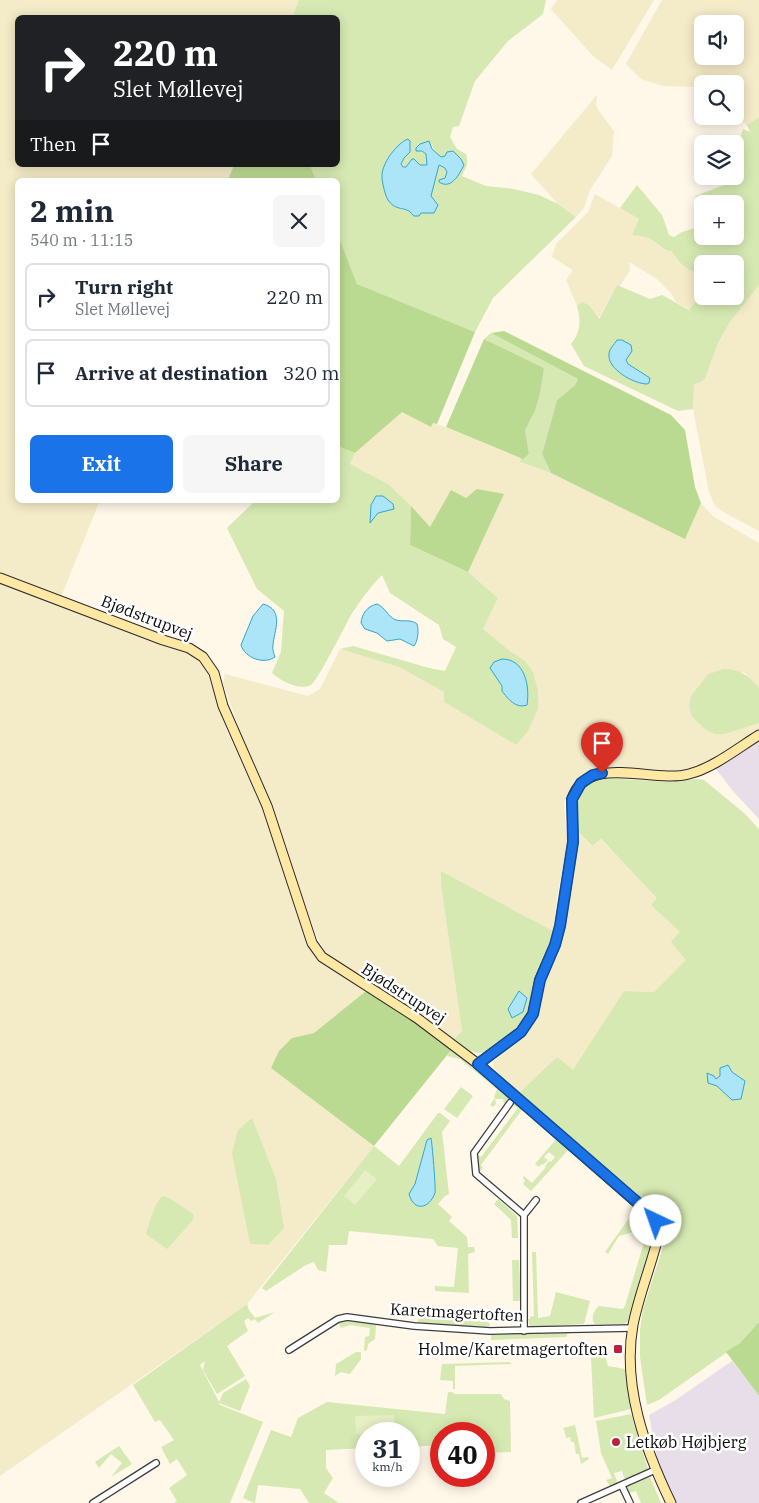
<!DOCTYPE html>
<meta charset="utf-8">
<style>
body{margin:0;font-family:"IBM Plex Serif",serif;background:#f6f6f7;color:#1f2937;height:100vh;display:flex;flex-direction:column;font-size:19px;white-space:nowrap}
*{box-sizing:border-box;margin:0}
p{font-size:16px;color:#747a83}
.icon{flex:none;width:28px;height:28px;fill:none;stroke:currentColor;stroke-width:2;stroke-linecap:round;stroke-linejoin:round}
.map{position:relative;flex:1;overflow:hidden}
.panel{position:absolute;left:15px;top:178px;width:325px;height:325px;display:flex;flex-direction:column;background:#fff;border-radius:8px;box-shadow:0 2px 12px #0003}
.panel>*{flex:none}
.hud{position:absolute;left:15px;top:15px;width:325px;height:152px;border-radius:8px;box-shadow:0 2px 12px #0003;background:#202124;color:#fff;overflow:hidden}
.controls{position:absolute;left:694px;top:15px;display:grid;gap:10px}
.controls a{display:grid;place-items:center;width:50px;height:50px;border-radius:8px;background:#fff;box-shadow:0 2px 12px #0003;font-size:25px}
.speed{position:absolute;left:355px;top:1422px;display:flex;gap:10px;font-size:25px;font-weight:700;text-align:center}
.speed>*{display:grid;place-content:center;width:65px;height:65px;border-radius:50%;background:#fff;box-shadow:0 2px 12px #0003;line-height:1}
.speed small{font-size:12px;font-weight:400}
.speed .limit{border:8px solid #d22;background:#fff;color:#111}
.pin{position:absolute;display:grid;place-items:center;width:42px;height:42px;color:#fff;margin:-51px -21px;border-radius:50% 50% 50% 0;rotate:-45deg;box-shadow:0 0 5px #0007}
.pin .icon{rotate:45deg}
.me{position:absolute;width:55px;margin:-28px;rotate:318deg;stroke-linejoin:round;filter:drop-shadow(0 0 4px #0008)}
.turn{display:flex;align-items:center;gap:18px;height:105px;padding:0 15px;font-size:22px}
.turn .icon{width:65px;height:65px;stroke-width:2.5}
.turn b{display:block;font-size:35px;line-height:42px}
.then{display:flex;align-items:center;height:48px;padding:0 15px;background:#0003;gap:10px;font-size:19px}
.round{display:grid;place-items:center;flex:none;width:52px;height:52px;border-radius:8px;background:#f6f6f7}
.overview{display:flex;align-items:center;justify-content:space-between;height:85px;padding:0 15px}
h1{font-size:30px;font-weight:800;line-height:38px}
.button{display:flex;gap:10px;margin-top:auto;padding:10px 15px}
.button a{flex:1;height:58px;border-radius:8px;background:#1a73e8;color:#fff;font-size:20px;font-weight:800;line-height:58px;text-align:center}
.button a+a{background:#f6f6f7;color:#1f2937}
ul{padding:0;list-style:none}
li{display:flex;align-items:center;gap:15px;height:68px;margin:0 10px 8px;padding:0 5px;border:2px solid #e0e1e3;border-radius:8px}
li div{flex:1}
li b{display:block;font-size:19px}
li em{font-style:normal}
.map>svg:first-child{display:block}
.industrial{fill:#e7deea}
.farmland{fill:#f4ebc8;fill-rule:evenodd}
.green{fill:#d6e9b2;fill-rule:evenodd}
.forest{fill:#bbda91}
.pitch{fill:#e6f0c4}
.water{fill:#ace5f7;stroke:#32a5cf}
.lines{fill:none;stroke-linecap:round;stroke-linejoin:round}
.street-casing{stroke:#3d3d3d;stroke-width:8}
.secondary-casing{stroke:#2c2c2c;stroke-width:11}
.street{stroke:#fff;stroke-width:5.5}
.secondary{stroke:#ffe8a3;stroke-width:9}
.route-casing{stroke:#114b97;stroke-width:12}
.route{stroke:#1a73e8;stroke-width:9}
.poi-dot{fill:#bb213d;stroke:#fff;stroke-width:2}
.labels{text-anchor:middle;stroke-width:5;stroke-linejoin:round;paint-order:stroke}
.street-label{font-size:16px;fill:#0a0a0a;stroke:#fff}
.poi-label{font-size:16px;fill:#0a0a0a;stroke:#fff;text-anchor:end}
</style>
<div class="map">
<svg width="759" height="1503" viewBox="0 0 759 1503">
<rect width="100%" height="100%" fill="#fff7e8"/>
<g class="industrial">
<path d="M759 731V819L732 790 710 761Z"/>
<path d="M732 1361 759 1396V1503H671L659 1468 649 1415 674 1401Z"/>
</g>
<g class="farmland">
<path d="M0 0H299L292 17 18 18V165H234L228 180H18V500H100L61 597 0 574Z"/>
<path d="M557 0H654L612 70 593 56 551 9Z"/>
<path d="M662 0H759V117L747 125 735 114V84H702V91L694 87 663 86 641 79 626 64ZM702 24H735V56H702Z"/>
<path d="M597 95 596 104 598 110 614 131 612 156 590 190 584 208 576 217 558 204 531 174Z"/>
<path d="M595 194 639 219 632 235 644 236 655 242 664 250H672L677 259 694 272 702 274 701 296 690 310 676 302 671 293 657 279 629 262 630 270 620 286 617 285 598 319 582 303 577 306 566 280 573 270 552 257 556 244 588 212Z"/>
<path d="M759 285V531L725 513 715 506 709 492 693 409 694 384 699 383 705 379 718 343 730 322Z"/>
<path d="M402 412 431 427 433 423 446 427 521 458 520 462 551 473 685 538 701 503 714 517 759 543V688L745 673 723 669 708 674 699 685 692 717 706 730 725 734 759 723V731L710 761 689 770 676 771 602 767 587 772 574 781 564 803 567 845 557 897 553 931 441 871V885L462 1031 454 1039 420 1013 349 970 326 953 317 937 284 848 271 800 242 737 223 683 225 674 308 696 320 689 340 649 399 667 444 692V702L516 745 524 660 511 652 483 629 498 598 468 572 504 494 430 527 388 484 349 464 355 453Z"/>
<path d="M0 583 183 651 196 658 207 672 227 731 264 812 302 929 311 950 316 959 366 991 314 1033 292 1038 271 1068 374 1146 247 1304 0 1476Z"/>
<path d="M577 830 591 846 600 839 658 898 651 905 681 933 687 960 654 992 624 991 573 1071 557 1057 519 1093 503 1080 493 1066 494 1061 526 1035 539 1012 549 969 558 956 564 933 576 850Z"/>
</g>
<g class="green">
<path d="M299 0H546L543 14 508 41 475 81 459 126 453 127 450 137 457 149 466 154C469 164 466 167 462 176L486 186 514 189 539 195 558 204 576 217 493 298 475 332 357 284 338 235V180H316L310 165H338V18H292ZM403 141 404 158 401 164 403 166 406 167 412 159 417 161 419 165H427L426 154 420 151V144H432C433 150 436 153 441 157L445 156 462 169 458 175 439 183 445 179 447 172 445 168 439 164 431 196 434 213H421L419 216H415L408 211 400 209 394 206 388 199 382 177 384 166Z"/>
<path d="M759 117V285L730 322 718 343 705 379 699 383 694 384 693 409 678 411 584 366 571 344C581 332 581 320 577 306L582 302 589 305 599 319 617 285 650 299 662 295 689 310 701 296 702 289V296H735V264H702V274C689 272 678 263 672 251 661 250 663 247 655 242 648 237 641 236 632 235L639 219 620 208 637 185 662 215 669 235 674 237 682 232 702 226V236H735V204H702V206L695 196 727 184 732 176H735V155L743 129 750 132 747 125Z"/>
<path d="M491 333 578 379 575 385 557 400 542 454 551 473 520 462 521 458H524L529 454 525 430 532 418 544 368 484 339Z"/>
<path d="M338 446 355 453 350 464 388 484 411 506 410 545 468 572 498 598 483 629 511 652 524 660 533 672 538 691V709L528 731 516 745 444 702V692L399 667 340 649 353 646 429 668 445 671 456 647 443 639 439 625 390 593 382 575C370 587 360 601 351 615 345 626 317 682 311 685 299 691 281 681 272 673L281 652 284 611 257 589 227 528 256 500H338Z"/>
<path d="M723 669C740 669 748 675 759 688V723L725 734H715L706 730 692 717 689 706 691 696 708 674Z"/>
<path d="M602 778 676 782C686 781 695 777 704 780L744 813 759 829V1322L740 1343 659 1400 647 1405 640 1357V1330L643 1309 666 1238 663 1216 519 1093 557 1057 573 1070 624 991 654 992 686 960 671 942 680 932 651 905 657 898 601 839 592 846 577 830C578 807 573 784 602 778ZM732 1072 745 1082 732 1100 717 1086 708 1083 714 1076 716 1080 720 1076Z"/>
<path d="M441 871 553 931C550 946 542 959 537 974 533 985 534 997 530 1008 524 1023 491 1060 473 1052 466 1049 460 1043 454 1039L462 1031 441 885Z"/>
<path d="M452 1049 467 1058 512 1098 509 1102 507 1100 504 1104 503 1099H495L496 1104 493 1107 490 1105 495 1098 494 1097 497 1089 460 1059 447 1056Z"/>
<path d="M461 1087 473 1096 457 1118 444 1109Z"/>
<path d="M514 1098 524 1107 481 1165 483 1168 479 1172 477 1154 481 1157 518 1108 511 1103Z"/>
<path d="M438 1113H440L450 1121 442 1132 449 1194 445 1196 438 1204 452 1217 449 1221 467 1237 468 1247H474L475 1252 468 1254 469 1293 435 1291V1286L454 1287 458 1248 438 1246 433 1239 349 1231 347 1245H329L326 1272 318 1270 314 1262 306 1265 266 1291 262 1288 374 1146 399 1166Z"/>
<path d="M252 1118 276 1179 284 1228 268 1245 250 1244 232 1153 238 1130Z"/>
<path d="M557 1138 569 1149 531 1191 523 1184 525 1181 523 1178 524 1176 532 1183 546 1167 545 1166 549 1161 551 1162 555 1157 549 1152 544 1157 548 1160 543 1165 542 1164 539 1167 535 1164Z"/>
<path d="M162 1196 169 1198 192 1213 194 1216 192 1221 167 1249 146 1234C150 1221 153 1207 162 1196Z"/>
<path d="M498 1199 517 1216 518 1238H512L511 1220 494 1204Z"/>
<path d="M637 1207C647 1217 653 1226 652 1240L630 1320 624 1324H595C590 1319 594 1310 599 1306L623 1309 625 1306 645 1239 644 1229 619 1236 608 1254 605 1252Z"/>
<path d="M532 1252H536L538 1318 550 1316 556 1292 590 1301 584 1324 530 1327 528 1319H530V1317L534 1316Z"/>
<path d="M512 1260H519L521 1301H513Z"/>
<path d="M247 1304 249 1310 255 1318 275 1312 258 1323 255 1319 251 1321 248 1318 244 1321 248 1331 227 1346 245 1376 217 1394 203 1370 205 1361 200 1365 219 1402 223 1393 246 1379 250 1386 240 1411 219 1403 220 1405 263 1422 230 1503H174L177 1501 169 1488 187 1475 177 1459 170 1464 161 1447 174 1440 160 1420 155 1422 133 1385Z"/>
<path d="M419 1316 469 1321 488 1320 490 1326 484 1328 439 1325 437 1326 418 1322Z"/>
<path d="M344 1320 376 1325 375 1339 368 1344 367 1350 364 1351 365 1337 369 1336 370 1328 350 1325 341 1328 338 1323Z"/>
<path d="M567 1332V1337L491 1340V1335Z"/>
<path d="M356 1352H361V1359L350 1374 341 1372 335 1376 336 1364Z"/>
<path d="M605 1356 608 1366 625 1369 631 1409 594 1418 591 1358Z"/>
<path d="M509 1362 512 1364 455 1366V1389H453V1381L440 1380 442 1364Z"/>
<path d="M448 1392H452L455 1394H501L504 1399 510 1401 511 1452 484 1453V1434H441V1445L409 1447V1434H366V1448L326 1450V1468L333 1478 324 1493 339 1503H309L300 1489 258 1485 255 1503 243 1498 271 1430 291 1437 298 1418 327 1402 445 1414Z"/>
<path d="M631 1414 648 1469 625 1480 622 1471 614 1473 618 1484 610 1486 606 1480 612 1478 601 1453 596 1421Z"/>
<path d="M575 1425 582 1458 588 1457 589 1459 581 1464 579 1454H576L574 1442H571L570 1437 566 1438 564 1429H563V1428Z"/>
<path d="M119 1446 132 1464 111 1477 122 1463 111 1454 99 1468 95 1462Z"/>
<path d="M650 1477 661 1503H641L636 1491 629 1493 627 1487Z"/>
</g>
<g class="forest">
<path d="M234 165H310L316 180H228Z"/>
<path d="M338 235 357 284 475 332 437 424 433 423 431 427 402 412 355 453 338 446Z"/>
<path d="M504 331 671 415 685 430 695 487 701 503 685 539 551 473 542 454 557 400 575 385 578 379 491 333Z"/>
<path d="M484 339 544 368C540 393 539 407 525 430L529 454 523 459 446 427Z"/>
<path d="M477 489 504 494 468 572 410 545 411 506 430 527 451 490 466 498Z"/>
<path d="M366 991 412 1019 452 1049 374 1146 271 1068 279 1051 292 1038 314 1033Z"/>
<path d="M759 1322V1396L726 1352 740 1343Z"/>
</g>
<g class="pitch">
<path d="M365 1170 377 1179 355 1205 344 1196Z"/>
<path d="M394 1415V1434H356L355 1416Z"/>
</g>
<g class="water">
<path d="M408 139 410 141V152L404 158 401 164 403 167H406L412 159H414L420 165H427L426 154 422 151H416V148L420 144 429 141 432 149 441 157 445 156 447 152 453 151 461 159 464 165C459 175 451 190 439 182V180L445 178 447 172 445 168 439 165 431 196 438 205 434 213H421L419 216H414C412 215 411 212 409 211 401 207 395 210 388 200 385 195 382 182 382 177 381 164 397 143 408 139Z"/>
<path d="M617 340H622L631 345 632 351 626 360 628 364 650 378 649 383 647 384C634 384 607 369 609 354 609 349 614 345 617 340Z"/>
<path d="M376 496H383L393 504 394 509 378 513 370 523 371 505Z"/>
<path d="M263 604C285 610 274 631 273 645 272 649 274 654 275 657 264 665 245 658 241 645L253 616Z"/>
<path d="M377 604C385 607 388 617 396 620 404 622 411 619 417 624 419 630 418 641 414 646L400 639 387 641 377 633 365 629 361 623C362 613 368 606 377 604Z"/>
<path d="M502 659C525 659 530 686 527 705 516 709 508 699 502 691V686L490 668 494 662Z"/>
<path d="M519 991 527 998 523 1012 512 1018 508 1009Z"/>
<path d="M728 1065 732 1072 745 1081 741 1099 732 1100 717 1086 708 1083 707 1073 714 1076 716 1079 720 1076V1068Z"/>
<path d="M431 1138C432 1142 436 1189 435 1193 429 1209 414 1212 409 1194L415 1184 427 1140Z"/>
</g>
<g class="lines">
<defs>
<g id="street">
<path d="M510 1103 474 1153 476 1174 524 1215V1331"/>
<path d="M524 1215 536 1200"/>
<path d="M289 1350 338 1319 347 1317 414 1326 490 1331 633 1328"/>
<path d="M622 1486 630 1503"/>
<path d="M93 1503 156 1463"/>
<path d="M581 1503 655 1470"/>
</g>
<g id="secondary">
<path d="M0 578 163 640 189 648 203 657 214 673 223 706 267 806 312 943 322 957 417 1018 478 1064 652 1216 658 1226 659 1233C652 1264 639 1294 633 1325 622 1386 645 1449 671 1503"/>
<path d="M478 1064 521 1032 533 1014 540 979 555 945 560 926 573 842 572 799C587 752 653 784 689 774 713 768 738 748 759 735"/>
</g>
</defs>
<use href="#street" class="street-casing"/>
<use href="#secondary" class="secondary-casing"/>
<use href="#street" class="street"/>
<use href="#secondary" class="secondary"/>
</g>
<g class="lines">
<defs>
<path id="route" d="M602 773 593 775 581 783 572 799 573 842 560 926 555 945 540 980 533 1014 521 1032 478 1064 644 1208 656 1221"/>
</defs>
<use href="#route" class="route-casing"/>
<use href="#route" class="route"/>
</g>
<g class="poi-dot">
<rect x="613" y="1344" width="10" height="10" rx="2.5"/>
<circle cx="616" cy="1442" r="5"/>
</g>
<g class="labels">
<g class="street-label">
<text transform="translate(147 617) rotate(21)" y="6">Bjødstrupvej</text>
<text transform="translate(404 993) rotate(33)" y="6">Bjødstrupvej</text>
<text transform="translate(457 1312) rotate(3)" y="6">Karetmagertoften</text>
</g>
<g class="poi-label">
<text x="608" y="1355">Holme/Karetmagertoften</text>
<text x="626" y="1448" text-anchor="start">Letkøb Højbjerg</text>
</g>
</g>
</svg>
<div class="controls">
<a><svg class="icon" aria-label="sound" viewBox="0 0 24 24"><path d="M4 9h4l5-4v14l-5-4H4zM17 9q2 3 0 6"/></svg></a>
<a><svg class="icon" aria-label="search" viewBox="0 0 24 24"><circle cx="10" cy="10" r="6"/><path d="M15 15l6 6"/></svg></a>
<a><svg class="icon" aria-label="layers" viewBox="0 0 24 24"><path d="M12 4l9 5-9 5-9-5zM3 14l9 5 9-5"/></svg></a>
<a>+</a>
<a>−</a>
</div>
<div class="speed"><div>31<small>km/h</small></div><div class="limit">40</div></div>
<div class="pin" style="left:602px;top:773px;background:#d93025"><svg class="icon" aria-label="arrive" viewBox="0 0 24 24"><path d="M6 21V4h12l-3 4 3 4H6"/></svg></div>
<svg class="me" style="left:656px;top:1221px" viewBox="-20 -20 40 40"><circle r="19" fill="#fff"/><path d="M0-13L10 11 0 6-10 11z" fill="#1a73e8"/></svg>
<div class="hud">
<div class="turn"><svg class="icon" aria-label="right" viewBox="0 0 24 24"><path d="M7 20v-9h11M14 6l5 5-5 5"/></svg><div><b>220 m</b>Slet Møllevej</div></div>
<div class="then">Then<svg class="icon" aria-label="arrive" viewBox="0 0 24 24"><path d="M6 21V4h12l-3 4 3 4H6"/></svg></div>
</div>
<section class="panel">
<div class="overview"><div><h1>2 min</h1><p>540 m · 11:15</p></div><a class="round"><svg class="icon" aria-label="close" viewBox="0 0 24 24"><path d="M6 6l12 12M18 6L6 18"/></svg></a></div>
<ul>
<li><svg class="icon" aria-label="right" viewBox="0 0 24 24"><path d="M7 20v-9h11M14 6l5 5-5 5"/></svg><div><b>Turn right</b><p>Slet Møllevej</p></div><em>220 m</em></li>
<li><svg class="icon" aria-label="arrive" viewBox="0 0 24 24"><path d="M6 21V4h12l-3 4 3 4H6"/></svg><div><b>Arrive at destination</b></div><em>320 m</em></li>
</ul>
<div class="button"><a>Exit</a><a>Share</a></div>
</section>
</div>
